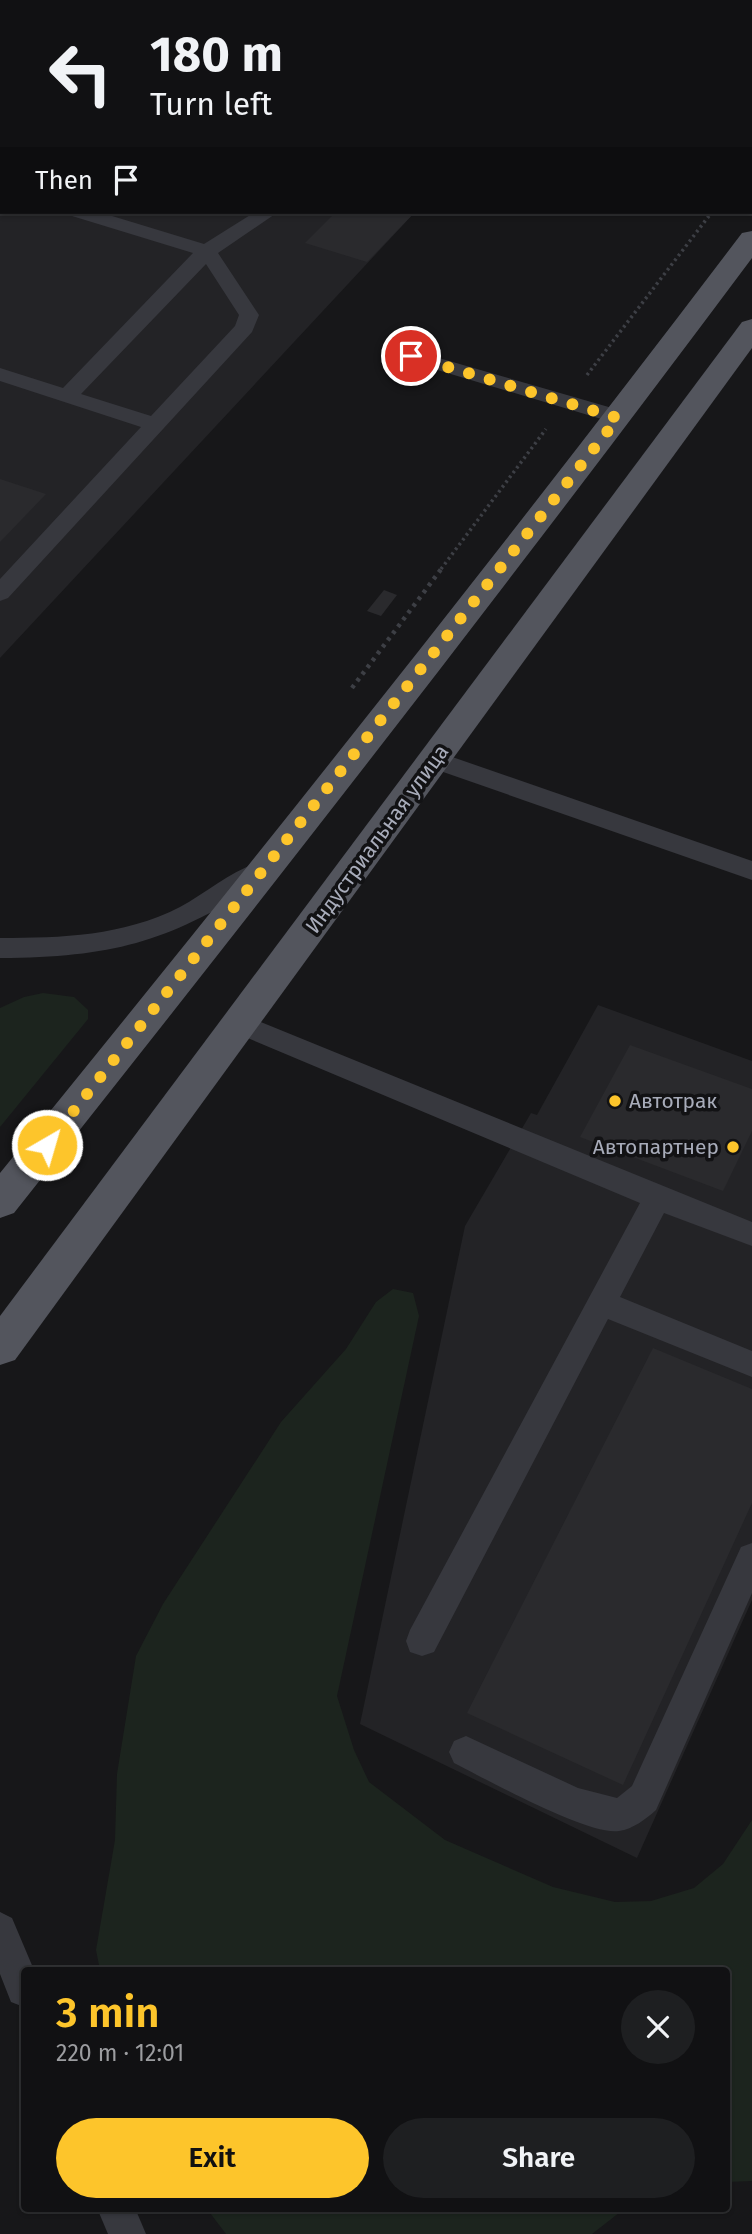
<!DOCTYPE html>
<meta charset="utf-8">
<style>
body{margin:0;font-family:"Fira Sans",sans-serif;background:#1e1f21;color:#f1f3f6;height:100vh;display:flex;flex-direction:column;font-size:26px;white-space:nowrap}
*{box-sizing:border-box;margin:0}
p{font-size:23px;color:#9c9da0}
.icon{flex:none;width:38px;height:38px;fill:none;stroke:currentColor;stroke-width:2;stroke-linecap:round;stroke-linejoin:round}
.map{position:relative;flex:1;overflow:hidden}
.details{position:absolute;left:21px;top:1967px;width:709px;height:245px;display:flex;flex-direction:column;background:#111113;border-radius:7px;box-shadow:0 2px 5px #0004,0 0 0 2px #303133}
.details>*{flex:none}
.banner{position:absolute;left:0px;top:0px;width:752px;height:214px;box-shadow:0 2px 5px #0004,0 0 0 2px #303133;background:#111113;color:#f1f3f6;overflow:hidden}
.pin{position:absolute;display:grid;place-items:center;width:60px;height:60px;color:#fff;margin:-30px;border:4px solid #fff;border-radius:50%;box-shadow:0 2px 7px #0007}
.me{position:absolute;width:77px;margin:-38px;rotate:38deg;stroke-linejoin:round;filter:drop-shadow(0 0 5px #0008)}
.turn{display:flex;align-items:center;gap:24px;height:147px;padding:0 35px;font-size:32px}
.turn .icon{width:91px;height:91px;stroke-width:2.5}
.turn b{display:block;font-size:49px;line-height:60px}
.then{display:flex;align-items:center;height:66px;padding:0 35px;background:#0003;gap:14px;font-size:26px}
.round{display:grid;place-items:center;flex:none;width:74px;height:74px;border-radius:37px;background:#1e1f21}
.headline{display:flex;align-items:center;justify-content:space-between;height:119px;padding:0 35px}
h1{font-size:42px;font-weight:600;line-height:52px;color:#fdc52b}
.cta{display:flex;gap:14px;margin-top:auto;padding:14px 35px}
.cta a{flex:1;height:80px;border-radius:42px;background:#fdc52b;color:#111;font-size:28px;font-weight:600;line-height:80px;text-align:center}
.cta a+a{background:#1e1f21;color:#f1f3f6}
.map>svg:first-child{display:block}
.built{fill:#232326}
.green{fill:#1c241e}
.building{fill:#2a2a2d}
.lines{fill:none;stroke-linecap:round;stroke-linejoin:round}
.path-far1{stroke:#3d3f45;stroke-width:3.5;stroke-dasharray:2.5 3.5;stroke-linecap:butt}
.path{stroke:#3d3f45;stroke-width:4.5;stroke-dasharray:3.5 5;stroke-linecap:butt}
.service{fill:#37383e;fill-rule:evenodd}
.primary{fill:#53555d;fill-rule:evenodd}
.route{stroke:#fdc52b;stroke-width:12;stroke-dasharray:0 21.6}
.poi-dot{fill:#fdc52b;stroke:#121214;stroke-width:2.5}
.labels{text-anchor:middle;stroke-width:7;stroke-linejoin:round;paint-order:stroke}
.street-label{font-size:21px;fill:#a8acba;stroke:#121214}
.poi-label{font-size:21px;fill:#a8acba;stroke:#121214;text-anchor:start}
</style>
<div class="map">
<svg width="752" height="2234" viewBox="0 0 752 2234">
<rect width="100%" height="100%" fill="#171719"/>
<g class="built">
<path d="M0 0H621L2 2V212H415L0 658Z"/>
<path d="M598 1005 752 1061V1600L637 1858 360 1724 465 1226 531 1113 537 1115Z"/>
</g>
<g class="green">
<path d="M43 993 74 997 88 1010V1019L0 1127V1008L24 997Z"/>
<path d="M393 1289 413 1293 419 1316 337 1696 354 1750 369 1782 445 1840 553 1887 615 1902 651 1901 694 1888 723 1864 752 1820V2181L726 2182V1970H100L96 1950 115 1840 117 1774 136 1656 163 1604 281 1422 346 1349 376 1302Z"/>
<path d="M207 2209H624L592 2234H226Z"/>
</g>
<g class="building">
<path d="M336 212H415L367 262 305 243Z"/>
<path d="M0 479 46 494 0 542Z"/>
<path d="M384 590 397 595 381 616 367 611Z"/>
<path d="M630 1045 752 1089V1131L723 1191 580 1137Z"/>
<path d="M653 1348 752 1389V1503L623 1785 467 1713Z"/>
</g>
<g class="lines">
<g class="path-far1">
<path d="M587 375 712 212"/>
<path d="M441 569 546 429"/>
</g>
<path class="path" d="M352 688 442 568"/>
<g class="service">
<path d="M377 0H400L401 2H378Z"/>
<path d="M467 0H486L466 2Z"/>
<path d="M519 0H542L543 2H520Z"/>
<path d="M643 0H661L642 2Z"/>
<path d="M751 54 752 55V67L751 66Z"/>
<rect x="0" y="182" width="2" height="12"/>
<path d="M69 212H99L204 244 255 212H278L218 253 259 315 252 332 8 598 0 601V579L141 427 0 381V368L63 388 193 253 72 216ZM206 264 239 315 235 326 151 416 81 394Z"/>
<path d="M411 350 626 412 629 417 618 424 404 360 400 356Z"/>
<path d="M435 751 752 861V880L426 766 423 760 426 754Z"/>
<path d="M260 862 269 864 273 871 269 878C170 941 118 957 0 958V938C62 938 123 936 180 907 206 893 232 870 260 862Z"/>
<path d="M241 1014 752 1222V1246L664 1213 620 1297 752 1351V1377L608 1319 434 1652 422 1656 410 1652 406 1641 410 1630 640 1203 231 1031 227 1024 231 1017Z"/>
<path d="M752 1543V1593L656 1810C646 1819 633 1829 619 1831 588 1836 486 1779 454 1763L449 1752 454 1741 466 1736 578 1788 617 1798 632 1786 741 1547Z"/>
<path d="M0 1912 12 1918 34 1970H24V2007L11 2002 0 1974Z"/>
<path d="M97 2208H135L146 2234H108Z"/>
</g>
<g class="primary">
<path d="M752 231V258C511 581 264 898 14 1213L0 1218V1173C252 863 501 551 742 233Z"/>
<path d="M752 319V348L15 1360 0 1365V1316L742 322Z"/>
</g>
</g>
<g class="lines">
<path class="route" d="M47 1145 618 418 411 356"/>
</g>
<g class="poi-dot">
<circle cx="615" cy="1101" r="7"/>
<circle cx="733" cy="1147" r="7"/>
</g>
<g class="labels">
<g class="street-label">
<text transform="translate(377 839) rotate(-54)" y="7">Индустриальная улица</text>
</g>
<g class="poi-label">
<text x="629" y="1108">Автотрак</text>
<text x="719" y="1154" text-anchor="end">Автопартнер</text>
</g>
</g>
</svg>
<div class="pin" style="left:411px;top:356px;background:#d93025"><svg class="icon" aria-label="arrive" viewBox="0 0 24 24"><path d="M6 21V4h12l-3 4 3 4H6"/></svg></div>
<svg class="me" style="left:47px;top:1145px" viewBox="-20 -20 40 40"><circle r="17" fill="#fdc52b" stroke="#fff" stroke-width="3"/><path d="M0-11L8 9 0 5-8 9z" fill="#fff"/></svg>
<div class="banner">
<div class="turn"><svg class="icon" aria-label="left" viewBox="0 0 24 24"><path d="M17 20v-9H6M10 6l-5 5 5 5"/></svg><div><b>180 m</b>Turn left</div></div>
<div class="then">Then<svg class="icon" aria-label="arrive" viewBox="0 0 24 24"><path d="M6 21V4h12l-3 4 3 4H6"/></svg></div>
</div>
<section class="details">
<div class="headline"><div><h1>3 min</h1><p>220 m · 12:01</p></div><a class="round"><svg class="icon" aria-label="close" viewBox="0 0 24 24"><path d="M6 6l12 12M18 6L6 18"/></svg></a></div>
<div class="cta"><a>Exit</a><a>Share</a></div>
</section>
</div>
